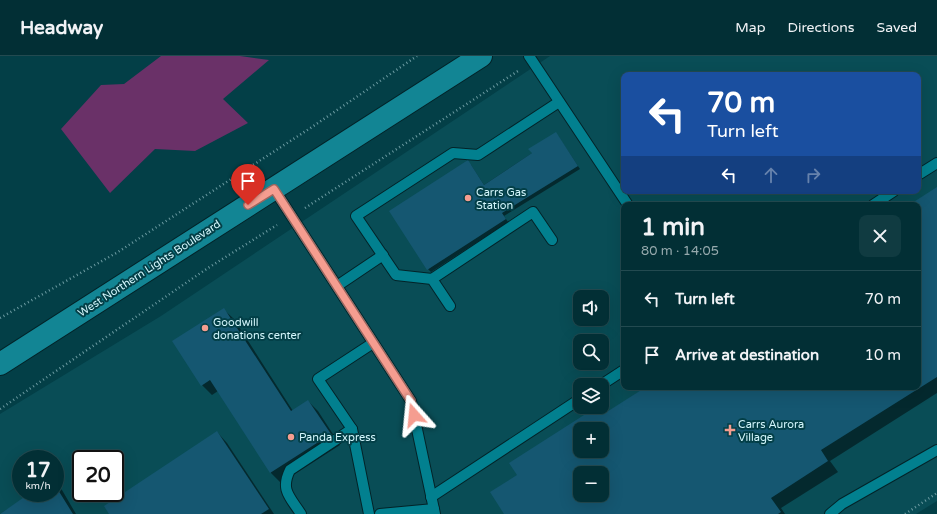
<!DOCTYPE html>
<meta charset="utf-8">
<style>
body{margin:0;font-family:"Varela Round",sans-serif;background:#103b41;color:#f1f3f6;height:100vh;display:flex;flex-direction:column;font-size:15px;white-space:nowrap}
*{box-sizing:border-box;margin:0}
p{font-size:13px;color:#96a9ad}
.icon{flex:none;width:22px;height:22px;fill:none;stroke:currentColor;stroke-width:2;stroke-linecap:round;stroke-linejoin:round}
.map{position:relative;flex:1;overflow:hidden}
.sheet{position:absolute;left:621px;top:146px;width:300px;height:188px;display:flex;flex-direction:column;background:#022f35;border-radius:8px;box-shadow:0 4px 16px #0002,0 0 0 1px #234a50}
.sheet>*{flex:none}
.hud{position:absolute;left:621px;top:16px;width:300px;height:122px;border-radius:8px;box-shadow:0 4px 16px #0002,0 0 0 1px #234a50;background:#1a4fa0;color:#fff;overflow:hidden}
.buttons{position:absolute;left:573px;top:234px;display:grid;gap:8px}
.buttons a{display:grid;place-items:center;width:36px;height:36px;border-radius:8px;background:#022f35;box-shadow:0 4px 16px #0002,0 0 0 1px #234a50;font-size:20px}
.speed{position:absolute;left:12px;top:394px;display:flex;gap:8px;font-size:20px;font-weight:700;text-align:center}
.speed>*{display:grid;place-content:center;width:52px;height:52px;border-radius:50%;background:#022f35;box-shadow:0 4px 16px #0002,0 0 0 1px #234a50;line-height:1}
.speed small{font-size:10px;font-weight:400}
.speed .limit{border:2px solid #111;border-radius:6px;background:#fff;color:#111}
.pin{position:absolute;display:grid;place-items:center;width:34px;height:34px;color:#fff;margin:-41px -17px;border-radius:50% 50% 50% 0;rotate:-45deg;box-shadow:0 0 4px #0007}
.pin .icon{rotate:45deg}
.me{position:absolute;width:44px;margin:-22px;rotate:342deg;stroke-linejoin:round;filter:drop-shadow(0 0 3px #0008)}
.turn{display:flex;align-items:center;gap:14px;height:84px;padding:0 20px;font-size:18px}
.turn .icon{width:52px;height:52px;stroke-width:2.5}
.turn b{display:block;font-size:28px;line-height:34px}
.lanes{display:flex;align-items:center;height:38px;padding:0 20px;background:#0003;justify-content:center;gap:20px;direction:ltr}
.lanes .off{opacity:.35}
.round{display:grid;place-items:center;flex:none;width:42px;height:42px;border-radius:8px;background:#103b41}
.head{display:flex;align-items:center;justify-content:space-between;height:68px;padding:0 20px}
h1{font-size:24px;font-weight:700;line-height:30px}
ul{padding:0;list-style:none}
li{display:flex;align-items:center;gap:12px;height:56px;padding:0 20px;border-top:1px solid #234a50}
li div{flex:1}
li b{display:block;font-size:15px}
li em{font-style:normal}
header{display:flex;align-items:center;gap:24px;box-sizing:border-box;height:56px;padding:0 20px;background:#022f35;border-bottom:1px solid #234a50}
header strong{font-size:19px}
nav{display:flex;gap:22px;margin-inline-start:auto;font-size:14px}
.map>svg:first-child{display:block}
.built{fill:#094d56;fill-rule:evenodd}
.green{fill:#6a3168}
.shadow{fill:#0007;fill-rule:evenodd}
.building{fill:#155771;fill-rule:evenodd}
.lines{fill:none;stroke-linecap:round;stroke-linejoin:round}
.lane-casing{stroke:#032328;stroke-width:12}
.secondary-casing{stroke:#032328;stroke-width:24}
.path{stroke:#6c9ba2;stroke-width:2.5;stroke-dasharray:1 3;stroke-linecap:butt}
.lane{stroke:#02808f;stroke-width:10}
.secondary{stroke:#128594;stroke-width:22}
.route-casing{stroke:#9f665e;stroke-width:10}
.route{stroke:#f59d90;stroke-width:7}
.poi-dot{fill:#f59d90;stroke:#033f47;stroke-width:1.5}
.labels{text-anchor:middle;stroke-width:4;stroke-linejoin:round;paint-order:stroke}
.poi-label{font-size:11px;fill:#d4f7fd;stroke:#033f47;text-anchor:start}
.street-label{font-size:11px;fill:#d4f7fd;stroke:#033f47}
</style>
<header>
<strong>Headway</strong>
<nav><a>Map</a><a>Directions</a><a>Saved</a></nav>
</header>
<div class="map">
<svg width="937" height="458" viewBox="0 0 937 458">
<rect width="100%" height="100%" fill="#033f47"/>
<path class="built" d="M550 0H937V445L916 458H0V358L161 260ZM624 19H918V135H624ZM624 149H918V331H624ZM580 241H602V263H580ZM580 285H602V307H580ZM580 329H602V351H580ZM580 373H602V395H580ZM21 403H55V437H21ZM81 403H115V437H81ZM580 417H602V439H580Z"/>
<path class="green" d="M161 0H240L269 4 223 43 248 67 195 95 155 93 110 137 61 73 101 29 124 28Z"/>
<g class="shadow">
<path d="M558 80 580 113 504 160 508 166 431 216 428 213 471 109 484 129Z"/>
<path d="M937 132V337L830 405 838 416 781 452 785 458H505L518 419 511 407 602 360 647 331H918V149H911ZM580 373H602V395H580ZM580 417H602V439H580Z"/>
<path d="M223 253 234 263 293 355 308 345 318 355 340 389 281 427 271 417 218 335 212 339 202 329Z"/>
<path d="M217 376 227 387 274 458H110Z"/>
<path d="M55 428 62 434 76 458H0L32 437H55Z"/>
</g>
<g class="building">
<path d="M556 76 578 110 502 157 506 163 427 214 389 155 468 104 484 129 532 97 528 93Z"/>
<path d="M937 131V321L821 394 828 405 771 442 781 456 778 458H504L490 436 517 419 509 407 595 352 602 359 646 331H918V149H909ZM580 373H602V395H580ZM580 417H602V439H580Z"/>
<path d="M224 252 291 355 308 344 331 378 270 417 210 324 201 330 172 285Z"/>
<path d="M217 375 269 453 261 458H109L104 450Z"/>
<path d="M55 429 73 458H0L30 437H55Z"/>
</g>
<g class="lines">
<defs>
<g id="lane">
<path d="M529 0 628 149"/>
<path d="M918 119 937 107"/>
<path d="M274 133 411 345 435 458"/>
<path d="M873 149 894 135"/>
<path d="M432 223 533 156 552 184"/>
<path d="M337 230 383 199"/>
<path d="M450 250 432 223 396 219 356 160 453 97 478 99 559 46"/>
<path d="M601 329 624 314"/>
<path d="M431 441 580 343"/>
<path d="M301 458C290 441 280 434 290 414L352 373"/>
<path d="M369 458 352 373 318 323 373 287"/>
<path d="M380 458 434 453"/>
<path d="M830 458 842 448 937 394"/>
</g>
<path id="secondary" d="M0 308 481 0"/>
</defs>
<use href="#lane" class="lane-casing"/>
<use href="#secondary" class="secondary-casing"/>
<g class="path">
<path d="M305 152 518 15"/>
<path d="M0 262 118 196 312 71 417 0"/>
<path d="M0 353 208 212 277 169"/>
<path d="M905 458 937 437"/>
</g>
<use href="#lane" class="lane"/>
<use href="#secondary" class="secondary"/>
</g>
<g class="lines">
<defs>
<path id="route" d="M248 149 274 133 411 345 414 359"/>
</defs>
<use href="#route" class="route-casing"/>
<use href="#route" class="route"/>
</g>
<g class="poi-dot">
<circle cx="468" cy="142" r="4"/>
<circle cx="205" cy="272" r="4"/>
<path d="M728 368h4v4h4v4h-4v4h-4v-4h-4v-4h4z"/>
<circle cx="291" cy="381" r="4"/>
</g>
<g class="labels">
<g class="poi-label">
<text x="476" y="140">Carrs Gas<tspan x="476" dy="13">Station</tspan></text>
<text x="213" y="270">Goodwill<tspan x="213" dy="13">donations center</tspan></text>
<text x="738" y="372">Carrs Aurora<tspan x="738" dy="13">Village</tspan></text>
<text x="299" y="385">Panda Express</text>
</g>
<g class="street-label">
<text transform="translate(149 212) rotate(-33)" y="4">West Northern Lights Boulevard</text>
</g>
</g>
</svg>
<div class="buttons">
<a><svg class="icon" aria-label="sound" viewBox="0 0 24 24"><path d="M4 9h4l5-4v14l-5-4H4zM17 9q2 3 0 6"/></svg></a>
<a><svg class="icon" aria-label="search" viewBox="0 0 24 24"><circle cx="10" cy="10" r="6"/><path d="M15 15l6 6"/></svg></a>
<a><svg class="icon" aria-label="layers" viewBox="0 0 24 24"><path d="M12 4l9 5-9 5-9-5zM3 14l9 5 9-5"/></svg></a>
<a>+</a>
<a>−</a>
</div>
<div class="speed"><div>17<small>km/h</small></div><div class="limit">20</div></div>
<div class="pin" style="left:248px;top:149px;background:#d93025"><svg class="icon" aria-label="arrive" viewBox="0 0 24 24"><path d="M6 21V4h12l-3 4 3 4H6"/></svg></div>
<svg class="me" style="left:414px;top:359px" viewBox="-20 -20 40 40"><path d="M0-17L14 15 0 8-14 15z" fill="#f59d90" stroke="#fff" stroke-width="4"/></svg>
<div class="hud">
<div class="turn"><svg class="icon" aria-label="left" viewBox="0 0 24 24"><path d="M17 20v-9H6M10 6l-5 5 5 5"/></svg><div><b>70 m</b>Turn left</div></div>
<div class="lanes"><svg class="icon" aria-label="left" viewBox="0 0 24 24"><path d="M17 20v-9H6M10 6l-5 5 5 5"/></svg><svg class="icon off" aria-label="ahead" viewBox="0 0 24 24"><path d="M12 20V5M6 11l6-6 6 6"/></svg><svg class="icon off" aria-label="right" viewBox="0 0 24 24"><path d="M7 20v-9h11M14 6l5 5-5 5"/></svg></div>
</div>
<section class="sheet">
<div class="head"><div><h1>1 min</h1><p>80 m · 14:05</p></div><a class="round"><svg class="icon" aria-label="close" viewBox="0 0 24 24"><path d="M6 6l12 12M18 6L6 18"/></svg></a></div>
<ul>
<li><svg class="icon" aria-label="left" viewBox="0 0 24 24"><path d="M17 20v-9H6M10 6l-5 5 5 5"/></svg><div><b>Turn left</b></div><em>70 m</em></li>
<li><svg class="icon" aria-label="arrive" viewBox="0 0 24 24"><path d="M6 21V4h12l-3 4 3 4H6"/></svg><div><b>Arrive at destination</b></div><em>10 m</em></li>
</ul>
</section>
</div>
